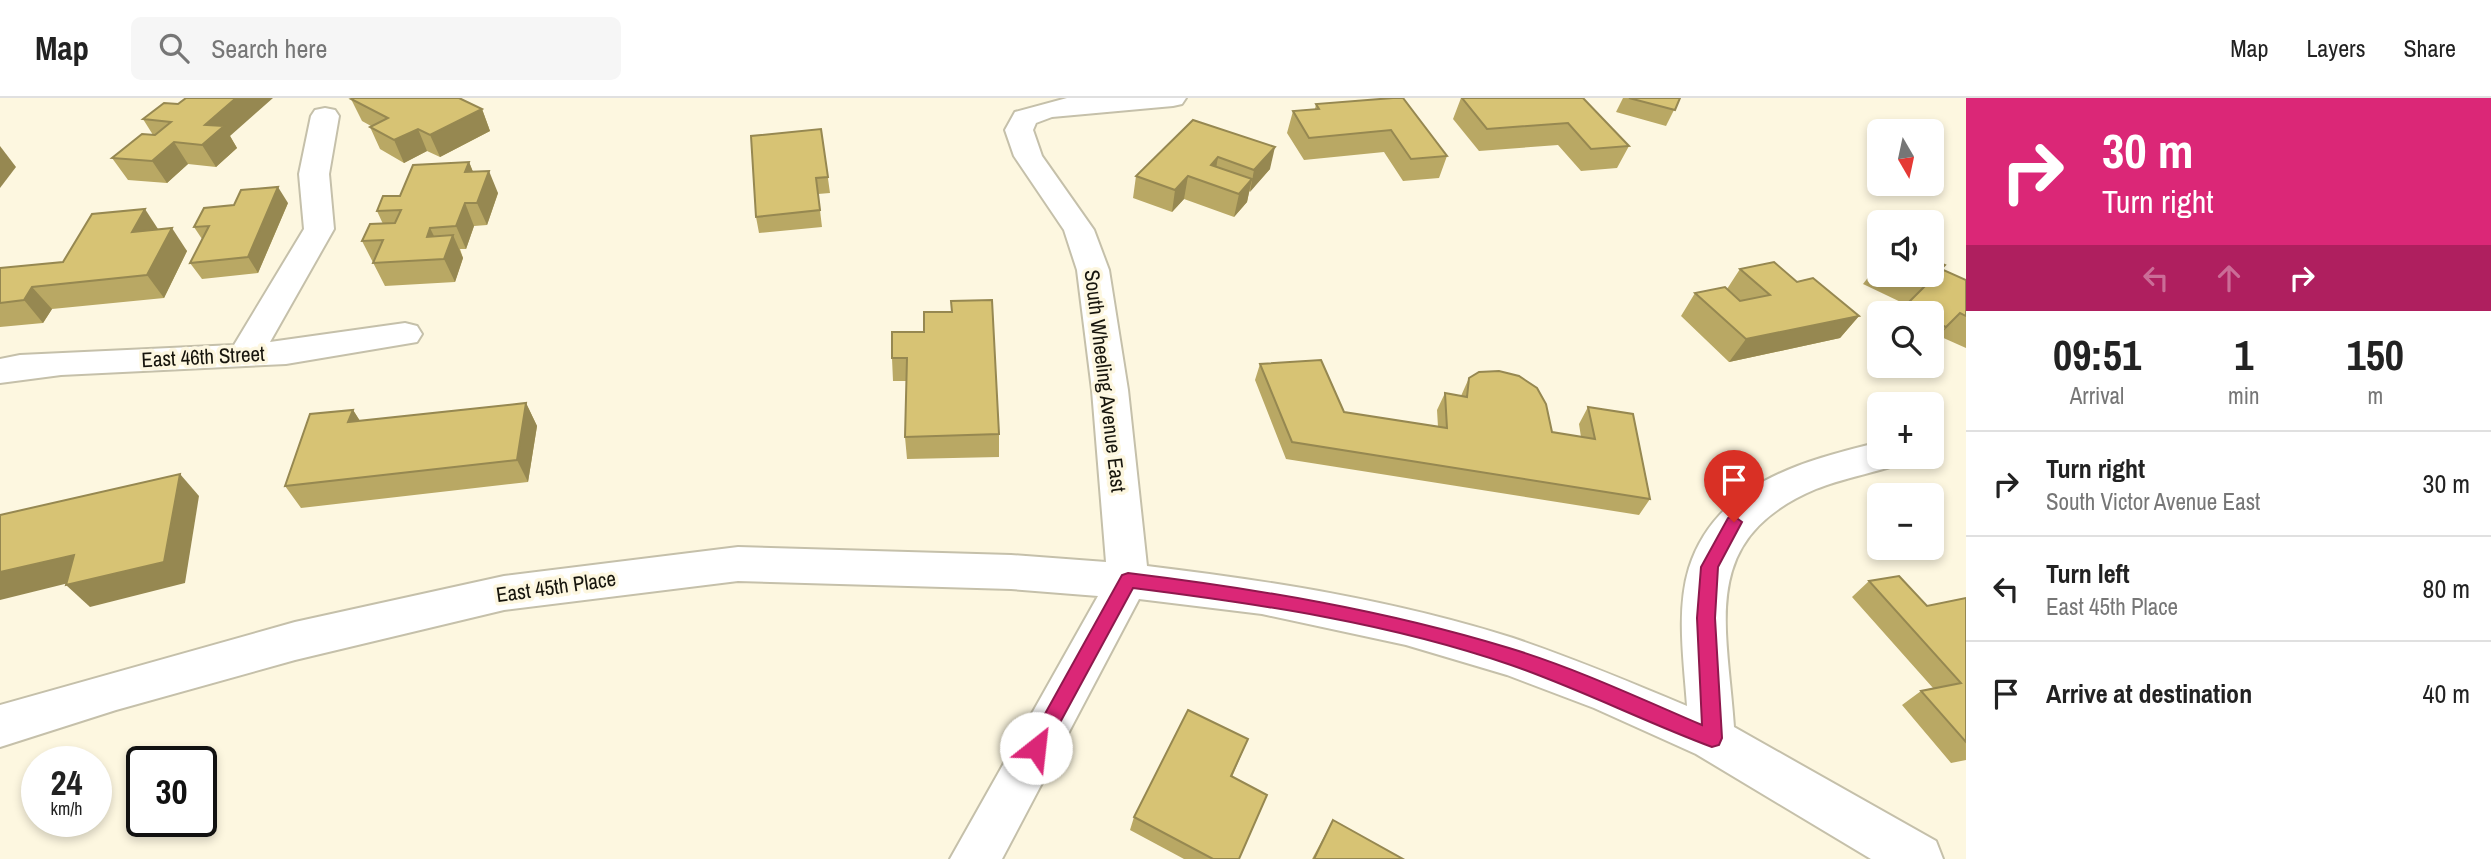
<!DOCTYPE html>
<meta charset="utf-8">
<style>
body{margin:0;font-family:"Archivo Narrow",sans-serif;background:#f6f6f6;color:#222;height:100vh;display:flex;flex-direction:column;font-size:26px;white-space:nowrap}
*{box-sizing:border-box;margin:0}
p{font-size:23px;color:#767676}
.icon{flex:none;width:38px;height:38px;fill:none;stroke:currentColor;stroke-width:2;stroke-linecap:round;stroke-linejoin:round}
.map{position:relative;flex:1;overflow:hidden}
.drawer{display:flex;flex-direction:column;background:#fff;width:525px}
.drawer>*{flex:none}
.hud{background:#db2777;color:#fff;overflow:hidden}
.needle{width:46px;rotate:171deg}
.fabs{position:absolute;left:1867px;top:21px;display:grid;gap:14px}
.fabs a{display:grid;place-items:center;width:77px;height:77px;border-radius:10px;background:#fff;box-shadow:0 4px 10px #0003;font-size:35px}
.speed{position:absolute;left:21px;top:648px;display:flex;gap:14px;font-size:35px;font-weight:700;text-align:center}
.speed>*{display:grid;place-content:center;width:91px;height:91px;border-radius:50%;background:#fff;box-shadow:0 4px 10px #0003;line-height:1}
.speed small{font-size:18px;font-weight:400}
.speed .limit{border:4px solid #111;border-radius:10px;background:#fff;color:#111}
.pin{position:absolute;display:grid;place-items:center;width:60px;height:60px;color:#fff;margin:-72px -30px;border-radius:50% 50% 50% 0;rotate:-45deg;box-shadow:0 0 7px #0007}
.pin .icon{rotate:45deg}
.me{position:absolute;width:77px;margin:-38px;rotate:29deg;stroke-linejoin:round;filter:drop-shadow(0 0 5px #0008)}
.turn{display:flex;align-items:center;gap:24px;height:147px;padding:0 21px;font-size:32px}
.turn .icon{width:91px;height:91px;stroke-width:2.5}
.turn b{display:block;font-size:49px;line-height:60px}
.lanes{display:flex;align-items:center;height:66px;padding:0 21px;background:#0003;justify-content:center;gap:35px;direction:ltr}
.lanes .off{opacity:.35}
.eta{display:flex;justify-content:space-evenly;align-items:center;height:119px;text-align:center}
.eta b{font-size:42px;font-weight:700;line-height:49px}
ul{padding:0;list-style:none}
li{display:flex;align-items:center;gap:21px;height:105px;padding:0 21px;border-top:2px solid #e0e0e0}
li div{flex:1}
li b{display:block;font-size:26px}
li em{font-style:normal}
header{display:flex;align-items:center;gap:42px;box-sizing:border-box;height:98px;padding:0 35px;background:#fff;border-bottom:2px solid #e0e0e0}
header strong{font-size:33px}
nav{display:flex;gap:38px;margin-inline-start:auto;font-size:24px}
.search{width:490px;height:63px;background:#f6f6f6;display:flex;align-items:center;gap:18px;box-sizing:border-box;padding:0 24px;border-radius:10px;color:#767676;font-size:26px}
main{display:flex;flex:1;min-height:0}
.map>svg:first-child{display:block}
.lines{fill:none;stroke-linecap:round;stroke-linejoin:round}
.minor-casing{stroke:#c5c0aa;stroke-width:4}
.minor{fill:#fff;fill-rule:evenodd}
.wall{fill:#b9a864}
.shaded-wall{fill:#968851}
.building{fill:#d7c374;stroke:#968851;stroke-width:2}
.route{fill:#db2777;stroke:#8e194d;stroke-width:2}
.labels{text-anchor:middle;stroke-width:7;stroke-linejoin:round;paint-order:stroke}
.street-label{font-size:21px;fill:#17150d;stroke:#fdf7e0}
</style>
<header>
<strong>Map</strong>
<div class="search"><svg class="icon" aria-label="search" viewBox="0 0 24 24"><circle cx="10" cy="10" r="6"/><path d="M15 15l6 6"/></svg>Search here</div>
<nav><a>Map</a><a>Layers</a><a>Share</a></nav>
</header>
<main>
<div class="map">
<svg width="1966" height="761" viewBox="0 0 1966 761">
<rect width="100%" height="100%" fill="#fdf7e0"/>
<g class="lines">
<defs>
<g id="minor">
<path d="M1067 0H1186L1182 6 1173 8 1052 19 1036 25 1033 32 1042 58 1094 132 1109 172 1128 292 1147 468C1271 483 1394 502 1513 540 1572 560 1630 584 1687 608 1684 564 1676 512 1689 470 1716 385 1803 363 1880 344V359H1898L1893 368C1868 376 1841 381 1816 391 1698 441 1727 525 1734 629L1936 743 1943 761H1871L1696 656 1594 610 1507 577 1406 547 1262 516 1139 501 1002 761H950L1098 498 1011 491 738 483 504 512 295 562 116 612 0 649V607L295 524 504 478 738 449 1011 457 1106 464 1092 292 1077 172 1064 132 1014 58 1005 32 1015 14Z"/>
<path d="M325 10 335 12 339 18 329 76 334 131 270 244 405 225 417 228 422 236 417 244 286 266 61 277 0 285V261L20 257 234 247 304 131 299 76 311 18 315 12Z"/>
</g>
</defs>
<use href="#minor" class="minor-casing"/>
<use href="#minor" class="minor"/>
</g>
<g class="wall">
<path d="M1393 0 1447 58 1439 80 1403 83 1384 54 1304 62 1287 35 1293 13 1315 11 1316 6Z"/>
<path d="M1461 0H1583L1629 48 1617 70 1581 73 1558 47 1479 53 1453 21Z"/>
<path d="M1623 0H1680L1666 28 1616 14Z"/>
<path d="M351 1 482 11 490 33 440 59 427 53 404 65 380 51 370 29 371 28 362 23Z"/>
<path d="M164 5 230 38 237 50 216 69 188 66 167 85 128 82 112 60 153 37 143 21Z"/>
<path d="M1193 22 1270 71 1249 94 1247 104 1234 119 1184 101 1172 114 1133 100 1136 78Z"/>
<path d="M821 31 830 95 818 96 822 129 759 135 756 119Z"/>
<path d="M469 64 473 74 498 95 487 127 474 128 466 151H460L463 160 455 184 385 188 362 143 383 126 377 113Z"/>
<path d="M288 105 258 175 202 181 190 165 202 141 194 129Z"/>
<path d="M159 132 187 153 164 200 52 211 43 225 0 229V170L63 164Z"/>
<path d="M1880 164V177H1932L1942 171 1966 182V250L1939 238 1932 245V215H1899L1907 207 1863 186Z"/>
<path d="M1740 171 1797 184 1859 218 1840 240 1729 264 1681 218 1695 195 1727 191Z"/>
<path d="M892 234 999 336V359L907 361 905 339 907 283H893L892 260Z"/>
<path d="M1260 266 1344 314 1438 329 1437 312 1445 295 1461 298 1469 280 1552 334 1581 339 1579 326 1588 309 1650 401 1639 417 1286 361 1255 282Z"/>
<path d="M526 305 537 328 528 384 301 410 285 388 353 312 360 323Z"/>
<path d="M1869 483 1927 508 1966 500V662L1951 665 1902 607 1921 593 1933 590 1852 499Z"/>
<path d="M1248 641 1232 679 1239 761H1184L1130 732 1134 719Z"/>
<path d="M1333 722 1403 761H1312Z"/>
</g>
<g class="shaded-wall">
<path d="M236 0H273L230 38 237 50 216 69 202 47 205 27Z"/>
<path d="M482 11 490 33 440 59 430 37Z"/>
<path d="M418 31 427 53 404 65 394 42Z"/>
<path d="M174 44 188 66 167 85 152 63Z"/>
<path d="M0 48 16 69 0 90Z"/>
<path d="M1275 49 1270 71 1250 94 1254 72Z"/>
<path d="M1218 59 1214 82 1211 67Z"/>
<path d="M469 64 478 86 465 74Z"/>
<path d="M489 73 498 95 487 127 477 105Z"/>
<path d="M1188 78 1184 101 1172 114 1175 92Z"/>
<path d="M1252 81 1247 104 1234 119 1239 96Z"/>
<path d="M278 89 288 105 258 175 248 159Z"/>
<path d="M465 105 474 128 466 151 456 128Z"/>
<path d="M145 111 160 134H132Z"/>
<path d="M172 130 187 153 164 200 147 177Z"/>
<path d="M430 130 441 152 427 139Z"/>
<path d="M453 137 463 160 455 184 444 161Z"/>
<path d="M32 189 52 211 43 225 24 202Z"/>
<path d="M1960 215 1939 238 1932 245 1946 229Z"/>
<path d="M1859 218 1840 240 1729 264 1746 241Z"/>
<path d="M526 305 537 328 528 384 517 362Z"/>
<path d="M353 312 367 334 348 324Z"/>
<path d="M180 376 199 398 185 485 90 509 66 487Z"/>
<path d="M74 457 97 478 0 502V474Z"/>
</g>
<g class="building">
<path d="M186 0H236L205 27 224 28 202 47 174 44 152 63 112 60 142 36 155 37 171 24 143 21 164 5 178 6Z"/>
<path d="M354 0H459L482 11 430 37 418 31 394 42 370 29 388 20 351 1Z"/>
<path d="M1393 0H1403L1447 58 1411 61 1391 32 1309 40 1293 13 1319 11 1316 6Z"/>
<path d="M1462 0H1583L1629 48 1591 51 1568 25 1487 31Z"/>
<path d="M1629 0H1680L1675 12Z"/>
<path d="M1193 22 1275 49 1254 72 1218 59 1211 67 1252 81 1239 96 1188 78 1175 92 1136 78Z"/>
<path d="M821 31 828 79 816 80 820 112 756 119 751 38Z"/>
<path d="M469 64 465 74 489 73 477 105H465L456 128 430 130 427 139 453 137 444 161 373 165 383 142 362 143 370 126 395 125 401 112 377 113 383 98H400L413 67Z"/>
<path d="M278 89 248 159 190 165 209 128 194 129 204 110 234 107 241 92Z"/>
<path d="M145 111 132 134 172 130 147 177 32 189 24 202 0 205V170L63 164 92 116Z"/>
<path d="M1932 161 1945 167 1941 171 1966 182V218L1960 215 1946 229 1932 223V215H1916L1904 209 1928 185 1910 177H1932Z"/>
<path d="M1774 164 1797 184 1813 180 1859 218 1746 241 1695 195 1725 189 1740 203 1770 197 1740 171Z"/>
<path d="M992 202 999 336 905 339 907 260H892V234H924V214H952L951 203Z"/>
<path d="M1321 262 1344 314 1447 330 1445 295 1467 299 1469 280 1479 274 1499 273 1519 278 1537 290 1546 306 1552 334 1595 341 1588 309 1633 316 1650 401 1292 344 1260 266Z"/>
<path d="M526 305 517 362 285 388 310 316 353 312 348 324Z"/>
<path d="M180 376 164 464 66 487 74 457 0 474V417Z"/>
<path d="M1899 478 1927 508 1966 500V644L1921 593 1961 585 1869 483Z"/>
<path d="M1188 612 1248 641 1231 678 1267 697 1239 761H1213L1134 719Z"/>
<path d="M1333 722 1403 761H1314Z"/>
</g>
<path class="route" d="M1734 418 1742 424 1718 469 1715 520 1722 640 1719 647 1712 649C1645 624 1580 591 1511 567 1389 525 1260 506 1133 490L1043 656 1036 659 1029 656 1026 650 1122 477 1128 475C1258 491 1384 512 1509 550 1575 570 1639 600 1702 627L1697 520 1701 469 1728 420Z"/>
<g class="labels">
<g class="street-label">
<text transform="translate(203 259) rotate(-3)" y="7">East 46th Street</text>
<text transform="translate(1105 283) rotate(83)" y="7">South Wheeling Avenue East</text>
<text transform="translate(556 489) rotate(-8)" y="7">East 45th Place</text>
</g>
</g>
</svg>
<div class="fabs">
<a><svg class="needle" viewBox="-14 -14 28 28"><path d="M0-13l5 13h-10z" fill="#e53935"/><path d="M0 13l5-13h-10z" fill="#767676"/></svg></a>
<a><svg class="icon" aria-label="sound" viewBox="0 0 24 24"><path d="M4 9h4l5-4v14l-5-4H4zM17 9q2 3 0 6"/></svg></a>
<a><svg class="icon" aria-label="search" viewBox="0 0 24 24"><circle cx="10" cy="10" r="6"/><path d="M15 15l6 6"/></svg></a>
<a>+</a>
<a>−</a>
</div>
<div class="speed"><div>24<small>km/h</small></div><div class="limit">30</div></div>
<div class="pin" style="left:1734px;top:424px;background:#d93025"><svg class="icon" aria-label="arrive" viewBox="0 0 24 24"><path d="M6 21V4h12l-3 4 3 4H6"/></svg></div>
<svg class="me" style="left:1036px;top:650px" viewBox="-20 -20 40 40"><circle r="19" fill="#fff"/><path d="M0-13L10 11 0 6-10 11z" fill="#db2777"/></svg>
</div>
<section class="drawer">
<div class="hud">
<div class="turn"><svg class="icon" aria-label="right" viewBox="0 0 24 24"><path d="M7 20v-9h11M14 6l5 5-5 5"/></svg><div><b>30 m</b>Turn right</div></div>
<div class="lanes"><svg class="icon off" aria-label="left" viewBox="0 0 24 24"><path d="M17 20v-9H6M10 6l-5 5 5 5"/></svg><svg class="icon off" aria-label="ahead" viewBox="0 0 24 24"><path d="M12 20V5M6 11l6-6 6 6"/></svg><svg class="icon" aria-label="right" viewBox="0 0 24 24"><path d="M7 20v-9h11M14 6l5 5-5 5"/></svg></div>
</div>
<div class="eta">
<div><b>09:51</b><p>Arrival</p></div>
<div><b>1</b><p>min</p></div>
<div><b>150</b><p>m</p></div>
</div>
<ul>
<li><svg class="icon" aria-label="right" viewBox="0 0 24 24"><path d="M7 20v-9h11M14 6l5 5-5 5"/></svg><div><b>Turn right</b><p>South Victor Avenue East</p></div><em>30 m</em></li>
<li><svg class="icon" aria-label="left" viewBox="0 0 24 24"><path d="M17 20v-9H6M10 6l-5 5 5 5"/></svg><div><b>Turn left</b><p>East 45th Place</p></div><em>80 m</em></li>
<li><svg class="icon" aria-label="arrive" viewBox="0 0 24 24"><path d="M6 21V4h12l-3 4 3 4H6"/></svg><div><b>Arrive at destination</b></div><em>40 m</em></li>
</ul>
</section>
</main>
